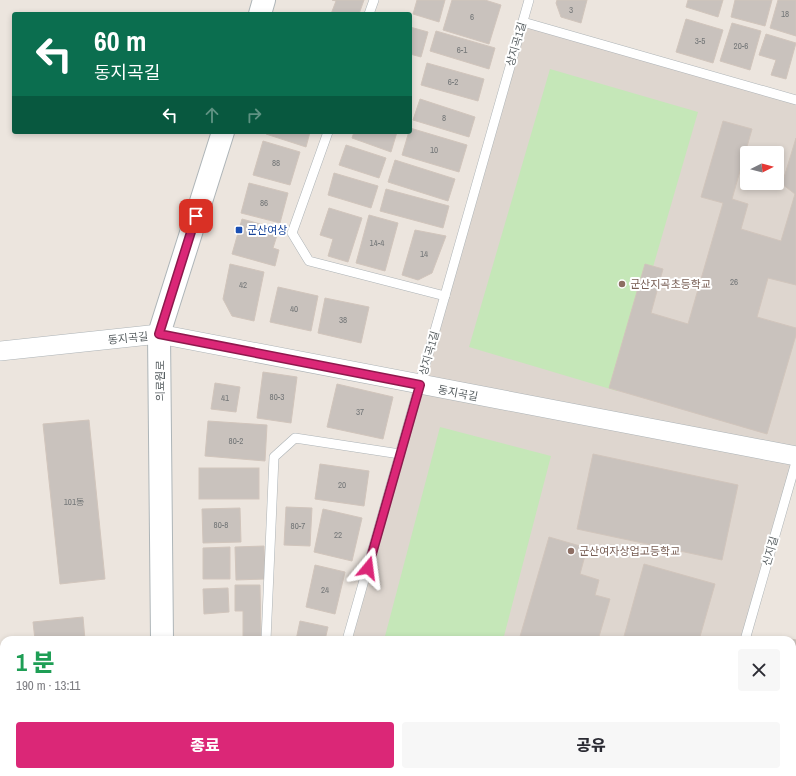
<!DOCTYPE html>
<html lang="ko">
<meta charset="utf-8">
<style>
body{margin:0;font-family:"Archivo Narrow","Noto Sans KR",sans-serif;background:#f7f7f7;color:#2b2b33;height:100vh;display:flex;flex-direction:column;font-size:15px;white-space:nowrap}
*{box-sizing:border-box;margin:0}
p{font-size:13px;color:#7c7c81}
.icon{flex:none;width:22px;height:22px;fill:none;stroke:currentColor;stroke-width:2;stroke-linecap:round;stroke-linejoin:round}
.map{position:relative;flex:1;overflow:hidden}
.side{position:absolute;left:0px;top:636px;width:796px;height:140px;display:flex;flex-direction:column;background:#fff;border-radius:12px 12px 0 0;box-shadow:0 2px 6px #0003}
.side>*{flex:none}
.top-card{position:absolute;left:12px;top:12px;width:400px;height:122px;border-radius:4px;box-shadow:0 2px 6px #0003;background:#0b6e4f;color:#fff;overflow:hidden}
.needle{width:26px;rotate:84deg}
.tools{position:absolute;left:740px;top:146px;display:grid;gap:8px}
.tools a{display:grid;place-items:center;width:44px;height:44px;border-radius:4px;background:#fff;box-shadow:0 2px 6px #0003;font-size:20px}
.pin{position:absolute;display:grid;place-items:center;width:34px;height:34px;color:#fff;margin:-17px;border-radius:8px;box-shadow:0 2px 6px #0006}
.me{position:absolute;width:44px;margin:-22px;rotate:16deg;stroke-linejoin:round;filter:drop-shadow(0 0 3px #0008)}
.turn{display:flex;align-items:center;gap:14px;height:84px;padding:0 16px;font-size:18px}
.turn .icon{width:52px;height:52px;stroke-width:2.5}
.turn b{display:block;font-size:28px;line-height:34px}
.lanes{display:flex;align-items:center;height:38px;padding:0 16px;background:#0003;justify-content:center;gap:20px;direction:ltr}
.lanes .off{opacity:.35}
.round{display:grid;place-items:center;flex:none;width:42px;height:42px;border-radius:4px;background:#f7f7f7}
.summary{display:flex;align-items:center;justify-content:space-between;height:68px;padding:0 16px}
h1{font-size:24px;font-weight:800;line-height:30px;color:#1e9e55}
.action{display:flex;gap:8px;margin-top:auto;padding:8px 16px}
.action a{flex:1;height:46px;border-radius:4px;background:#db2777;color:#fff;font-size:16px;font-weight:800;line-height:46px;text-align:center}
.action a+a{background:#f7f7f7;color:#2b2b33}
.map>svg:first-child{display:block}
.education{fill:#ded6cf;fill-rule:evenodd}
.green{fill:#c5e7b8}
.building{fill:#c9c2bd;stroke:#d1c5bc}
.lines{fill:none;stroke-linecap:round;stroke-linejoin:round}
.lane-casing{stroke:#adb3b6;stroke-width:10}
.street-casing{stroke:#adb3b6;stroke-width:20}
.secondary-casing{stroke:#aeb5b8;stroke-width:24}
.lane{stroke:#fff;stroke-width:9}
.street{stroke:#fff;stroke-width:19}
.secondary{stroke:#fff;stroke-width:22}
.route-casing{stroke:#8e194d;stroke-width:10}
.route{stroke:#db2777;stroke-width:7}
.transit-dot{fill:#1a4fb4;stroke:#fff;stroke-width:1.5}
.education-dot{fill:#8d6e63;stroke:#fff;stroke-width:1.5}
.labels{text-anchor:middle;stroke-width:4;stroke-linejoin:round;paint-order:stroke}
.number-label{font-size:9px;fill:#747778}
.street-label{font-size:11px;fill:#575e61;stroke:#fff}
.transit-label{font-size:11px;fill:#164399;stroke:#fff;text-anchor:start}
.education-label{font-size:11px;fill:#785e54;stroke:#fff;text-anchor:start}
</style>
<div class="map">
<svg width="796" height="776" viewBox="0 0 796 776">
<rect width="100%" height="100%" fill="#ece5de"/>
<g class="education">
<path d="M523 22 796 100V462L745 640H347ZM747 153H777V183H747Z"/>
<path d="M493 772H716L715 776H515Z"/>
</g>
<g class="green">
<path d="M550 69 698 112 617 391 469 347Z"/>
<path d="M440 427 551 456 503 640H384Z"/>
</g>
<g class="building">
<path d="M332 0H364L359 14H331L336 1Z"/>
<path d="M417 0H445L439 22 413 14Z"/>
<path d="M452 0H485L501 5 489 44 443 30Z"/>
<path d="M557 0H587L581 23 561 17 556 3Z"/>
<path d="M688 0H723L718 17 686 7Z"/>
<path d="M735 0H772L765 26 731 17Z"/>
<path d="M778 0H796V36L770 28Z"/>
<path d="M686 19 723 30 713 63 676 52Z"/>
<path d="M732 23 761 31 750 70 720 61Z"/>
<path d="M410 27 428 32 421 57 410 54Z"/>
<path d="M436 31 495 48 489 69 430 51Z"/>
<path d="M766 34 796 43 786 79 771 75 776 60 759 55Z"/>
<path d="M427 63 484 79 478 101 421 85Z"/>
<path d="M420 99 475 117 469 137 413 120Z"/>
<path d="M723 121 752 129 732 199 748 204 741 229 781 241 795 194 782 184 796 138V285L768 278 757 317 796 328V335L767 434 609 388 645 264 663 269 651 313 688 324 723 203 701 197Z"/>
<path d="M410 128 467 145 459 172 402 155Z"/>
<path d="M266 132H310L306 147 266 134Z"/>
<path d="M354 132H397L391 152 352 138Z"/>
<path d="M263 141 300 152 290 185 253 175Z"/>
<path d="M346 145 386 158 379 178 339 165Z"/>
<path d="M395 160 455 179 448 201 388 182Z"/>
<path d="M334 173 378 186 371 208 328 195Z"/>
<path d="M249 183 288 193 280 223 241 213Z"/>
<path d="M386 189 449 206 443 228 380 211Z"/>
<path d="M329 208 362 218 348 262 328 256 333 239 320 235Z"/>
<path d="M369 215 398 223 385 271 356 263Z"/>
<path d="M242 219 279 229 273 248 279 250 275 266 232 254Z"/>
<path d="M415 230 446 236 432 273 418 280 402 275Z"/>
<path d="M230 264 264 272 254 321 232 316 223 299Z"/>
<path d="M278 287 318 296 311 331 270 322Z"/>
<path d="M325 298 369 307 361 343 318 333Z"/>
<path d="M263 372 297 377 291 423 257 418Z"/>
<path d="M215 383 240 387 236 412 211 409Z"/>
<path d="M337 384 393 397 383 439 327 427Z"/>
<path d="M89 420 105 579 60 584 43 424Z"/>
<path d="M208 421 267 425 265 461 205 456Z"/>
<path d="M593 454 738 485 722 560 577 529Z"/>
<path d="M320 464 369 471 364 506 315 499Z"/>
<rect x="199" y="468" width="60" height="31"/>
<path d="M286 507 312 508 310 546 284 545Z"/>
<path d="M240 508 241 542 203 543 202 509Z"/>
<path d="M323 509 362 518 352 561 314 552Z"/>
<path d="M549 537 587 548 580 574 599 580 595 595 610 599 598 640H519Z"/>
<path d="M264 546 265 579 236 580 235 547Z"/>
<path d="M230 547V579H203V548Z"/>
<path d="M644 564 715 584 699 640H623Z"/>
<path d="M315 565 345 572 335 614 306 607Z"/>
<path d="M235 585H260L261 637 243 638V611H235Z"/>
<path d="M228 588 229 612 204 614 203 589Z"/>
<path d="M83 617 85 640H35L33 622Z"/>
<path d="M300 621 328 627 325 640H296Z"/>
<path d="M781 637 796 640V681L792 680V640H780Z"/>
<path d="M792 688 796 689V732L792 731Z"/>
<path d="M49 772H99V776H50Z"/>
<path d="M249 772H283L282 776H248Z"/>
<path d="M334 772H357L370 775 333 776Z"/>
</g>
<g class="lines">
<defs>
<g id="lane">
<path d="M369 14 374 0"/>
<path d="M523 22 796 100"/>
<path d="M328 132 292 233 309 261 445 296"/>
<path d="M266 640 274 457 295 438 400 454"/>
<path d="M347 640 529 0"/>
<path d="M745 640 796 462"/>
<path d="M493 772 515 776"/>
<path d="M309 776 310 772"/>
<path d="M715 776 716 772"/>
</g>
<path id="street" d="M0 351 159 334 796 456"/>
<g id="secondary">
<path d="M260 14 264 0"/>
<path d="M162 640 159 334 223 132"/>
<path d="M163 772V776"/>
</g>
</defs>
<use href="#lane" class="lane-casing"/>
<use href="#street" class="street-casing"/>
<use href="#secondary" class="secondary-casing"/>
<use href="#lane" class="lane"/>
<use href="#street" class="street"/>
<use href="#secondary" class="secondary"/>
</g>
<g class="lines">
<defs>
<path id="route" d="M196 216 159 334 420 385 368 568"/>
</defs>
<use href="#route" class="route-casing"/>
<use href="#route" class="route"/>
</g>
<rect class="transit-dot" x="235" y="226" width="8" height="8" rx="2"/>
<g class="education-dot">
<circle cx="622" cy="284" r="4"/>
<circle cx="571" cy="551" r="4"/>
</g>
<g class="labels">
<g class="number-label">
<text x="571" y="13">3</text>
<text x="785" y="17">18</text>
<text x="472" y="20">6</text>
<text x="700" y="44">3-5</text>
<text x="741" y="49">20-6</text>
<text x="462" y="53">6-1</text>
<text x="453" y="85">6-2</text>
<text x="444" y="121">8</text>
<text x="434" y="153">10</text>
<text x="276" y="166">88</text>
<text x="264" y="206">86</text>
<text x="377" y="246">14-4</text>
<text x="424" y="257">14</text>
<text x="734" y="285">26</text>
<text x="243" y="288">42</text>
<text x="294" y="312">40</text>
<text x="343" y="323">38</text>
<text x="277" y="400">80-3</text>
<text x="225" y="401">41</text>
<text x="360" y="415">37</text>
<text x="236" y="444">80-2</text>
<text x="342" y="488">20</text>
<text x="74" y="505">101동</text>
<text x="221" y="528">80-8</text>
<text x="298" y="529">80-7</text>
<text x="338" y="538">22</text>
<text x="325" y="593">24</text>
</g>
<g class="street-label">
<text transform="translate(516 44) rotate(-74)" y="4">상지곡1길</text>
<text transform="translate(128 338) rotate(-6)" y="4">동지곡길</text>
<text transform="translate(429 353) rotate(-74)" y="4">상지곡1길</text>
<text transform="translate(160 381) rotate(-90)" y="4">의료원로</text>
<text transform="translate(458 393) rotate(11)" y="4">동지곡길</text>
<text transform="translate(770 551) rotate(-74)" y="4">신지길</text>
</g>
<g class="transit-label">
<text x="247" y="234">군산여상</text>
</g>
<g class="education-label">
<text x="630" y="288">군산지곡초등학교</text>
<text x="579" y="555">군산여자상업고등학교</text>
</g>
</g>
</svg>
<div class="tools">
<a><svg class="needle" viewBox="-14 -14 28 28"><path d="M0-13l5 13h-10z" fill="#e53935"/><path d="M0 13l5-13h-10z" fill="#7c7c81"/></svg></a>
</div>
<div class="pin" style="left:196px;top:216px;background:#d93025"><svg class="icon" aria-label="arrive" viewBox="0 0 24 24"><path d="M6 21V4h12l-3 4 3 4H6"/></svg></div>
<svg class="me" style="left:368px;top:568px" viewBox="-20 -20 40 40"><path d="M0-17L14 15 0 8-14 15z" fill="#db2777" stroke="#fff" stroke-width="4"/></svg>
<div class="top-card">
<div class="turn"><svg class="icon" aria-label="left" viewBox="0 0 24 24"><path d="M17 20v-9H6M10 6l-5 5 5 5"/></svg><div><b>60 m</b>동지곡길</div></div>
<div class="lanes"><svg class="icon" aria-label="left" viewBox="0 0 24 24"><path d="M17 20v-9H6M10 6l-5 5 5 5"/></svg><svg class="icon off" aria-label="ahead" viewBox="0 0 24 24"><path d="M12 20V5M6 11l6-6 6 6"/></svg><svg class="icon off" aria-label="right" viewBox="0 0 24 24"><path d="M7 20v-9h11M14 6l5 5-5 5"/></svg></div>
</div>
<section class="side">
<div class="summary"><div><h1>1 분</h1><p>190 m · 13:11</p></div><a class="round"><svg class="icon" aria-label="close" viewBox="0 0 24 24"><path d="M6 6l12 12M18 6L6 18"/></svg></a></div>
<div class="action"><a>종료</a><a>공유</a></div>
</section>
</div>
